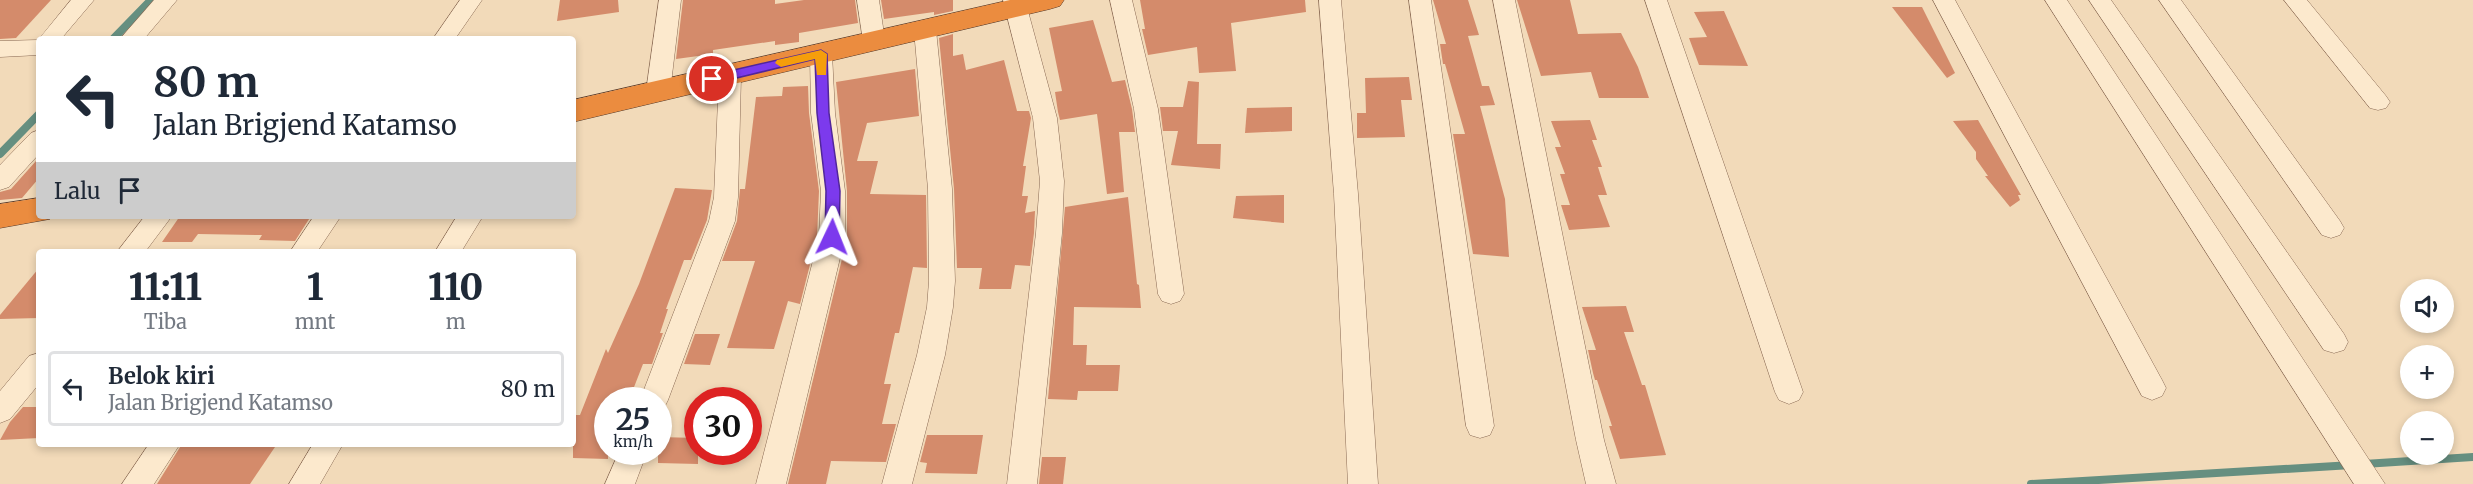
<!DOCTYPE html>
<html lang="id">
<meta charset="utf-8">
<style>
body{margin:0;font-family:Merriweather,serif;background:#f2f2f3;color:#1f2937;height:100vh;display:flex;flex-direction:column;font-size:22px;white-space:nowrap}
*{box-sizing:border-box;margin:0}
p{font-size:20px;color:#747a83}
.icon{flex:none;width:33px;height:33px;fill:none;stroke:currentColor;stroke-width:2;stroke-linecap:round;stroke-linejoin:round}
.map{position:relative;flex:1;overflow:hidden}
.drawer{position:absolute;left:36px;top:249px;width:540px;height:198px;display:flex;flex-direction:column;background:#fff;border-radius:6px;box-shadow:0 3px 9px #0003}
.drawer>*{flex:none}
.top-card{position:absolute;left:36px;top:36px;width:540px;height:183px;border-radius:6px;box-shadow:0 3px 9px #0003;background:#fff;color:#1f2937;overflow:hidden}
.controls{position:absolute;left:2400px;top:279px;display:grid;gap:12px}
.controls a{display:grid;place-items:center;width:54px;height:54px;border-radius:50%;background:#fff;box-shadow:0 3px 9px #0003;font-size:30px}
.speed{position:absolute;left:594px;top:387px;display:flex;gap:12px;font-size:30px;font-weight:700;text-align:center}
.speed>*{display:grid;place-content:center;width:78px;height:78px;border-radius:50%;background:#fff;box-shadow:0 3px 9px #0003;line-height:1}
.speed small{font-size:15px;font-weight:400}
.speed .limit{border:9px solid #d22;background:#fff;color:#111}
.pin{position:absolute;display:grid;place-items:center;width:51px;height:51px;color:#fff;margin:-26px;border:3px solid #fff;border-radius:50%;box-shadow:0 2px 6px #0007}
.me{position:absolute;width:66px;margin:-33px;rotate:2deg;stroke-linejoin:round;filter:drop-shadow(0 0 4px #0008)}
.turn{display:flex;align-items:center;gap:21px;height:126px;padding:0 18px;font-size:27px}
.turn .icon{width:78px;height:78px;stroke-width:2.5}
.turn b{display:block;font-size:42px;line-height:51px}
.then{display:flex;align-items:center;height:57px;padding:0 18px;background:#0003;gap:12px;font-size:22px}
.eta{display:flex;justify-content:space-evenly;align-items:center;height:102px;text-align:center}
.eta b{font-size:36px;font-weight:800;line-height:42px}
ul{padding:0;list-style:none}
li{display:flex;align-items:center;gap:18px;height:75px;margin:0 12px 9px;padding:0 6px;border:3px solid #e0e1e3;border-radius:6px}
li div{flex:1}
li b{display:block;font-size:22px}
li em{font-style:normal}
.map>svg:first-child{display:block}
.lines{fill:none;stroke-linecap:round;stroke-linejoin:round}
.stream{stroke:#668f80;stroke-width:8}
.building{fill:#d48b6b}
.street-casing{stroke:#896953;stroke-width:1}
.highway-casing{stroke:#563828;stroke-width:1}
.street{fill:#fce9cd;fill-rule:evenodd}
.highway{fill:#eb8c3f;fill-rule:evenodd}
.route{fill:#7c3aed;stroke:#51269a;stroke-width:1.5}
.slow{fill:#f59e0b}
</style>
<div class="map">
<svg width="2473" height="484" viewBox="0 0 2473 484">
<rect width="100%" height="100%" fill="#f2dab9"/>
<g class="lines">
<g class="stream">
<path d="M113 39 151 0"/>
<path d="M0 154 39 114"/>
<path d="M2364 464 2473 457"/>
<path d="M2031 484 2352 465"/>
</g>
</g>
<g class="building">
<path d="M0 0H51L16 38 0 39Z"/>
<path d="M560 0H618L619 12 557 21Z"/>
<path d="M683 0H775V4L804 0H855L858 23 799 33V42L775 45V41L713 50V54L676 59Z"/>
<path d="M881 0H953V11L934 15V12L884 19Z"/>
<path d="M1140 0H1305L1306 12 1231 23 1236 71 1199 73 1197 47 1148 55 1142 29H1145Z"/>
<path d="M1433 0H1468L1479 35 1468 36 1482 86H1489L1495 105 1480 106 1505 199 1509 257 1473 254 1453 134H1465L1445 64H1443L1440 44H1446Z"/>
<path d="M1517 0H1570L1578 34 1621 33 1638 67 1649 98H1599L1591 72 1541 76Z"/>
<path d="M1892 7H1922L1955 73 1947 78Z"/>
<path d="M1724 11 1748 66 1699 65 1689 38 1707 37 1694 12Z"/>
<path d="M1093 20 1112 82 1125 80 1132 109 1135 132H1119L1124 192 1107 194 1097 114 1060 120 1058 112 1055 92 1062 91 1049 28Z"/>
<path d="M953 34V56L963 54 966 70 1004 60 1017 111H1029L1031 118 1023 166H1026L1022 196H1028L1025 213 1035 211 1034 233 1030 266 1015 265 1011 289H979L982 268H957L954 189 939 38Z"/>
<path d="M915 69 919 116 867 123 857 161H878L870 194 926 195 927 268 913 267 899 333H895L884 384H891L882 424H896L886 462 831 461 826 484H788L847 238V191L836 82Z"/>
<path d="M1409 77 1412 100H1401L1405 137 1357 138V113H1366L1365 78Z"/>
<path d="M1188 81 1199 82 1197 144H1221L1220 169 1171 165 1178 131H1163L1160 107H1183Z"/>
<path d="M808 86 809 113 819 191 817 237 800 304 788 301 774 349 727 348 755 261H722L737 221 740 189H745L756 97 782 96 783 87Z"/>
<path d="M1292 107V131L1245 133 1247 108Z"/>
<path d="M1590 120 1597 140H1592L1602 167H1598L1607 195H1598L1610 227 1569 230 1561 205H1570L1560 174H1565L1555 147H1561L1551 121Z"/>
<path d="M1978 120 2021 195H2018L2020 200 2010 207 1985 176H1988L1976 159V152L1953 121Z"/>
<path d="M36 161H39V178L22 198 0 200V192L11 189Z"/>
<path d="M675 188 712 190 707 220 691 260H684L666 309H668L660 333H663L652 364H643L629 400H608V459L573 458V424L576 415H580L606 349 608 353 639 284Z"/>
<path d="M1284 195V223L1233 218 1236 196Z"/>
<path d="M1128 197 1137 284 1139 285 1141 308 1074 307 1073 345H1087L1086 365H1120L1118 391H1078L1077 400 1048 399 1065 207Z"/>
<path d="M180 216H311L295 241 259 240 262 235 198 234 192 242H162Z"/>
<path d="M39 268V318L0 319V315Z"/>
<path d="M1626 306 1634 332H1624L1642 385H1645L1666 455 1620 459 1609 426H1612L1597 380H1595L1593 373 1588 350H1596L1582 307Z"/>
<path d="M695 334H720L710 365 684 364Z"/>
<path d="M23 407H39V438L0 440 10 422Z"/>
<path d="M927 435H983L977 474 925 473 927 463 920 462Z"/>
<path d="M658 437 698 438V464L658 463Z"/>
<path d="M182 444H277L250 484H157Z"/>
<path d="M1042 457H1066L1063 484H1039Z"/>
</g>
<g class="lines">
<defs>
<g id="street">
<path d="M71 0H94L61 39H39V55L0 57V41L38 40Z"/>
<path d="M154 0H177L144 39H120Z"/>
<path d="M460 0H482L455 39H433Z"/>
<path d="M659 0H681L670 92 666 98 658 100 650 98 646 92Z"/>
<path d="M857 0H879L885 41 882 46 874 48 866 46 863 41Z"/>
<path d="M1003 0H1025L1057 118 1064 181 1062 233 1037 484H1007L1036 233 1040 181 1033 118Z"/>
<path d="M1110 0H1132L1158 109 1184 294 1180 301 1171 304 1162 301 1158 294 1134 109Z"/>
<path d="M1319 0H1341L1358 194 1378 484H1348L1334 194Z"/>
<path d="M1409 0H1431L1494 426 1490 435 1480 438 1470 435 1466 426Z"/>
<path d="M1493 0H1515L1604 440 1616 484H1586L1576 440Z"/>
<path d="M1645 0H1667L1803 392 1799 400 1789 404 1779 400 1775 392Z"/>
<path d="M1933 0H1955L2162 380 2166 388 2162 396 2152 400 2142 396Z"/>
<path d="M2045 0H2067L2385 484H2354Z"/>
<path d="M2089 0H2111L2344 334 2348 342 2344 350 2334 353 2324 350Z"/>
<path d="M2159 0H2181L2340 221 2344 228 2340 235 2331 238 2322 235Z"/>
<path d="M2284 0H2307L2386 96 2390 102 2386 108 2378 110 2370 108Z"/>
<path d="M925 23 933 25 936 30 952 189 955 281 953 307 945 355 912 484H882L917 355 927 307 929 281 928 189 914 30 917 25Z"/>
<path d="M821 46 829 49 832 54 835 113 845 191V237L786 484H756L819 237 821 191 811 113 810 54 813 49Z"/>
<path d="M730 67 738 69 741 75 738 197 735 221 668 400 664 408 658 410V400H640L709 221 714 197 719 75 722 69Z"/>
<path d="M39 130V154L9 187 0 190V165L31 133Z"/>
<path d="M145 216H172L145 252H117Z"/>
<path d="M314 216H341L317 252H290Z"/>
<path d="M457 216H483L461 252H435Z"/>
<path d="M39 353V384L10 419 0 423V391L29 356Z"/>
<path d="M149 444H180L154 484H122Z"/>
<path d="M313 444H343L320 484H289Z"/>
<path d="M619 452H647L635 484H605Z"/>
</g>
<g id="highway">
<path d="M1010 0H1064L1060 6 1050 9 573 122V100Z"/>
<path d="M39 198V216H52L50 219 0 228V204Z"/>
</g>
</defs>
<use href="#street" class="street-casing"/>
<use href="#highway" class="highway-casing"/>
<use href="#street" class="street"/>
<use href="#highway" class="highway"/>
</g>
<path class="route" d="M821 50 827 54 829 113 840 191 839 237 832 242 825 237 826 191 817 113 815 59 712 84 706 79 712 75Z"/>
<path class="slow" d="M821 50 827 54 826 75H817L815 59 781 67 775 63 777 60Z"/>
</svg>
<div class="controls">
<a><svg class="icon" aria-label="sound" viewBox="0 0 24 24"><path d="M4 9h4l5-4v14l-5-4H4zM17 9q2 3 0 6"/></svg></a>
<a>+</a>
<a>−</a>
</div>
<div class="speed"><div>25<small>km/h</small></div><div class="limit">30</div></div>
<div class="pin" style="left:712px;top:79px;background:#d93025"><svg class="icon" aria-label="arrive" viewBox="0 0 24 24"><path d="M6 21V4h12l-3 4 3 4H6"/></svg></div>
<svg class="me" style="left:832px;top:237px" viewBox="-20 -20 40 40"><path d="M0-17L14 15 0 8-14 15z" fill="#7c3aed" stroke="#fff" stroke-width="4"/></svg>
<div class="top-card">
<div class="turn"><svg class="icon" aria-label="left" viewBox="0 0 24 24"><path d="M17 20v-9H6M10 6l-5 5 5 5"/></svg><div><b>80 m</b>Jalan Brigjend Katamso</div></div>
<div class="then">Lalu<svg class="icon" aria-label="arrive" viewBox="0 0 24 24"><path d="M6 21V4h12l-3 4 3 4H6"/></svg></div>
</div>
<section class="drawer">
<div class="eta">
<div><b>11:11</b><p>Tiba</p></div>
<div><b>1</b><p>mnt</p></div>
<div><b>110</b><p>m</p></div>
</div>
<ul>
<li><svg class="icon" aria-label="left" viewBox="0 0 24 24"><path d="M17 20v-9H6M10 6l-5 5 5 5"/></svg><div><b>Belok kiri</b><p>Jalan Brigjend Katamso</p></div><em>80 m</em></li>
</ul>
</section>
</div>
